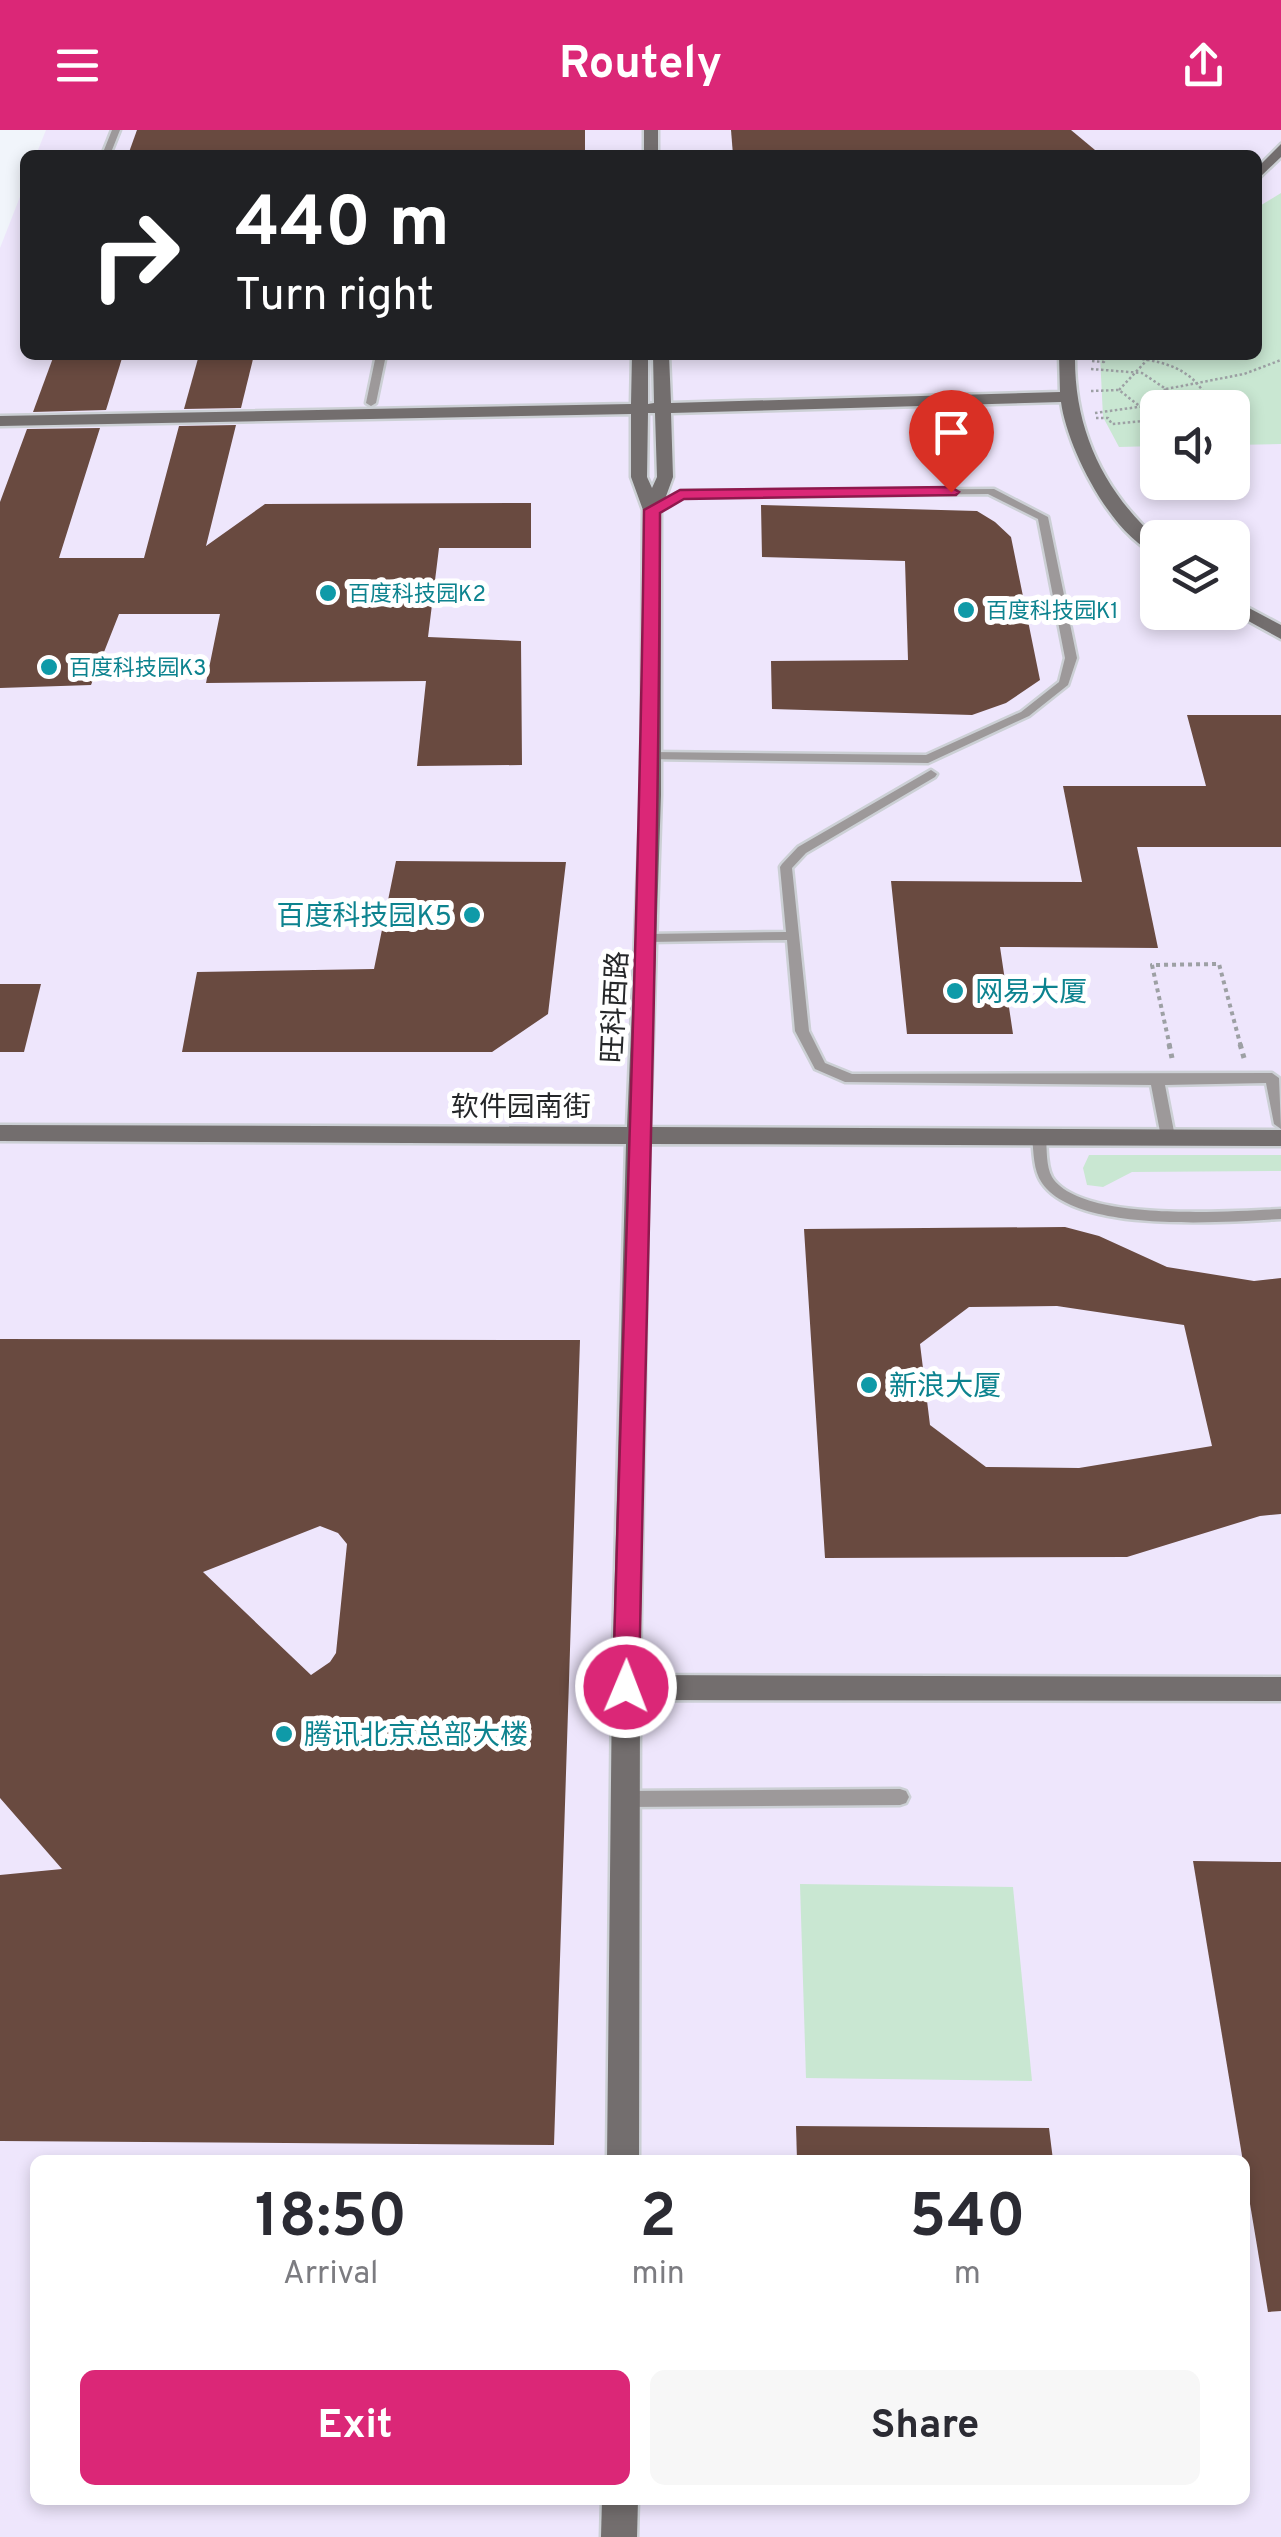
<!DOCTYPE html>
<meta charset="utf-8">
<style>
body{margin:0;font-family:Overpass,"Noto Sans SC",sans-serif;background:#f7f7f7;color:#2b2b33;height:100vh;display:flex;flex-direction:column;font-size:38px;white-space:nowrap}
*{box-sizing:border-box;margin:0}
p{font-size:32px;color:#7c7c81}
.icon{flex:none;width:55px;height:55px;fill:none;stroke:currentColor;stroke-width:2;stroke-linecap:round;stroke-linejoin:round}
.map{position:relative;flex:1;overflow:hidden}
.details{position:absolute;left:30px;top:2025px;width:1220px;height:350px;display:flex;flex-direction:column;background:#fff;border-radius:15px;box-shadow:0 5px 15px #0003}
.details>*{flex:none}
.top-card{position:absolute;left:20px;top:20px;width:1242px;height:210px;border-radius:15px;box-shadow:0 5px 15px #0003;background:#202124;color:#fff;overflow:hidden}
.fabs{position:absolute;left:1140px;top:260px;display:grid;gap:20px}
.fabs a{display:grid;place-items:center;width:110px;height:110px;border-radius:15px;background:#fff;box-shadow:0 5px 15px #0003;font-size:50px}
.pin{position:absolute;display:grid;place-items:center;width:85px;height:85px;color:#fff;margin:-102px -42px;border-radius:50% 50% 50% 0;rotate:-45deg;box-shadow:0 0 10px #0007}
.pin .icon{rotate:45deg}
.me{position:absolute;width:110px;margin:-55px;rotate:1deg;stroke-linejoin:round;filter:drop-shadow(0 0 8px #0008)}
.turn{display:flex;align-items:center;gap:35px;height:210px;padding:0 50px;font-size:45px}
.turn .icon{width:130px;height:130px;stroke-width:2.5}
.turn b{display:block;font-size:70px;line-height:85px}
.eta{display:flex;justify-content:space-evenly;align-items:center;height:170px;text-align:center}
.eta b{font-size:60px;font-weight:700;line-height:70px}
.action{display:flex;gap:20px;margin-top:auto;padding:20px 50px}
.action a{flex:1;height:115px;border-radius:15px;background:#db2777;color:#fff;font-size:40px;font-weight:700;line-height:115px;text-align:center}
.action a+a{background:#f7f7f7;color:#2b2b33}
header{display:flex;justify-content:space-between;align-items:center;height:130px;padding:0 50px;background:#db2777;color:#fff;font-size:45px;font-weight:700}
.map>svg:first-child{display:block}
.commercial{fill:#eee6fc;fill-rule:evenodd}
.green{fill:#c9e7d2}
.building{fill:#694a40;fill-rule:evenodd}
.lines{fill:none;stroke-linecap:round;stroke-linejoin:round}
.lane-casing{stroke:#ccd0d5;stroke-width:5}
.secondary-casing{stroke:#ccd0d5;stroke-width:5}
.path-far2{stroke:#9da0a4;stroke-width:2.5;stroke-dasharray:2.5 2.5;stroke-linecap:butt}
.path-far1{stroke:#9da0a4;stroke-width:4;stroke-dasharray:4 4;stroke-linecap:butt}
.path{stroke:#9da0a4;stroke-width:5;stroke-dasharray:5 5;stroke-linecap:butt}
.lane{fill:#9d999a;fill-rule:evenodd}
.secondary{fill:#736e6e;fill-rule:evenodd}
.route{fill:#db2777;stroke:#8e194d;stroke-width:2.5}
.culture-dot{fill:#0f9aa8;stroke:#fff;stroke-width:4}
.labels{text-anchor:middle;stroke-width:10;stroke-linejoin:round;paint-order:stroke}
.far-culture-label{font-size:22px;fill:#0d838f;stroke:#fff;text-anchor:start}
.culture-label{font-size:28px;fill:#0d838f;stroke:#fff;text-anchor:start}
.street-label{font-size:28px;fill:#252729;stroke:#fff}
</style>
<header><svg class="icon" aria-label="menu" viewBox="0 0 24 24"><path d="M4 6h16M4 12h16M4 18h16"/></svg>Routely<svg class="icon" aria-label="share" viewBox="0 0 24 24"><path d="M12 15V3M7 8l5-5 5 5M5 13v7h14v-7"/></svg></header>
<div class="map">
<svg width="1281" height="2407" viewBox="0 0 1281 2407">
<rect width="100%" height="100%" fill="#f1f5fb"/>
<path class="commercial" d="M46 0H1281V2407H0V118L25 54V225H1258V25H36ZM1158 278H1232V352H1158ZM1158 408H1232V482H1158ZM35 2030H1245V2370H35Z"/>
<g class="green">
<path d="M1281 63V314L1233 315 1232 278H1158L1157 316 1119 317 1103 287 1100 225H1258V77Z"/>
<path d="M1089 1025H1281V1041L1132 1042 1103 1057 1087 1055 1083 1038Z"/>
<path d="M800 1754 1013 1757 1032 1951 806 1948Z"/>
</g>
<g class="building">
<path d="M137 0H585V25H128Z"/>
<path d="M731 0H1071L1101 25H733Z"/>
<path d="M54 225H123L106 280 33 282Z"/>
<path d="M199 225H254L241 278 184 279Z"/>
<path d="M236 295 206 416 265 374 531 373V418H439L428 507 521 511 522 635 417 636 426 551 206 553 220 484H119L91 555 0 558V372L27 299 100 298 59 428H144L179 296Z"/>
<path d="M761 375 977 381 995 392 1011 407 1040 550 1006 573 972 585 772 579 771 531 908 530 905 431 762 427Z"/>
<path d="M1187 585H1281V717H1137L1158 818 1000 817 1013 904H907L891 751 1082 752 1063 656H1206Z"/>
<path d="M396 731 566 732 548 884 492 922H182L197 842 374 839Z"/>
<path d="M0 854H41L24 922H0Z"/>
<path d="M1065 1097 1099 1106 1167 1137 1254 1151 1281 1148V1384L1260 1386 1127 1427 825 1428 804 1099ZM1057 1176 1184 1195 1212 1316 1079 1338 986 1337 930 1295 920 1214 969 1177Z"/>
<path d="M0 1209 580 1210 554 2015 0 2011V1745L62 1739 0 1668ZM320 1396 338 1403 347 1414 336 1523 330 1532 311 1545 203 1442Z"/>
<path d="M1193 1731 1281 1732V2181L1268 2182Z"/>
<path d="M796 1996 1049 1998 1053 2030H797Z"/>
</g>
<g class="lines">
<defs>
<g id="lane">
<path d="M112 0H120L110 25H102Z"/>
<path d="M376 225H386L376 273 371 276 366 273Z"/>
<path d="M994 359 1048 387 1077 528 1068 555 1029 586 928 633 648 629 646 626 652 622 926 625 1021 582 1059 552 1065 528 1038 389 988 364 683 367 656 382H648V378L681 361Z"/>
<path d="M931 640 937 644 935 647 806 723 792 738 809 901 825 933 852 944 1272 943 1279 948 1281 999 1274 994 1266 953 1165 955 1175 1007 1168 1012 1161 1007 1151 955 845 952 815 939 795 901 787 810 648 812 642 808 648 804 786 802 780 737 782 734 798 717Z"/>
<path d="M1039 1003 1046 1008C1047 1020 1046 1036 1052 1047 1081 1093 1232 1081 1281 1079V1089C1225 1092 1077 1104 1042 1053 1033 1040 1034 1023 1032 1008Z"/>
<path d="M900 1659 906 1661 909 1667 906 1673 900 1675 626 1677 620 1675 617 1669 620 1663 626 1661Z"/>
</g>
<g id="secondary">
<rect x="644" y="0" width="14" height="25"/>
<path d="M1281 14V27L1258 49V37Z"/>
<path d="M632 225H648V274L654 273 653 225H669L671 273 1060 262 1059 225H1075C1074 299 1103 360 1158 410V425C1112 407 1067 318 1061 272L671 283 673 347 661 380V665L650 997 1281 1000V1016L649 1014 640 1545 1281 1547V1571L640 1570 639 2030H607L612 1557 626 1014 0 1011V995L627 997 641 665 643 380 631 347V284L0 296V286L631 274ZM648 283H655L657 347 652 358 647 347Z"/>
<path d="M1232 469 1281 495V509L1232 482Z"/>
<path d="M602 2370H638L637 2407H601Z"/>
</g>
</defs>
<use href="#lane" class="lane-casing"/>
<use href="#secondary" class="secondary-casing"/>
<g class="path-far2">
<path d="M1092 231 1104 232 1101 226C1138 228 1185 228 1205 265L1195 278"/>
<path d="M1091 239 1142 243 1166 259 1145 276 1095 283"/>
<path d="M1166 259 1244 244 1281 230"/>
<path d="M1119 260 1147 230"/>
<path d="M1091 261 1119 260 1156 289"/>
<path d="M1096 288H1108L1112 294 1155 290"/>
</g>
<path class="path-far1" d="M1170 917 1152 835 1219 834 1241 917"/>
<g class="path">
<path d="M1169 914 1172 928"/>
<path d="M1240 914 1244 928"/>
</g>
<use href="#lane" class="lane"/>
<use href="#secondary" class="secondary"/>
</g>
<path class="route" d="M951 357 959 362 956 365 684 369 660 383C659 774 646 1165 639 1557L635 1565 626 1568 617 1565 613 1557C623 1165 640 773 644 380L680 360Z"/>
<g class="culture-dot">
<circle cx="328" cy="463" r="10"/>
<circle cx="966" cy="480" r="10"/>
<circle cx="49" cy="537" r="10"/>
<circle cx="472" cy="785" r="10"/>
<circle cx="955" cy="861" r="10"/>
<circle cx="869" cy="1255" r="10"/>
<circle cx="284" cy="1604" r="10"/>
</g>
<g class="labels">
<g class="far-culture-label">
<text x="348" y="471">百度科技园K2</text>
<text x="986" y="488">百度科技园K1</text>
<text x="69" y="545">百度科技园K3</text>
</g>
<g class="culture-label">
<text x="452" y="795" text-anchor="end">百度科技园K5</text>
<text x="975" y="871">网易大厦</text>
<text x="889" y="1265">新浪大厦</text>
<text x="304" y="1614">腾讯北京总部大楼</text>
</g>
<g class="street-label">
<text transform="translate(614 877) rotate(-87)" y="10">旺科西路</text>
<text x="521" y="986">软件园南街</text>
</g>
</g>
</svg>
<div class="fabs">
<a><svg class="icon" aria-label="sound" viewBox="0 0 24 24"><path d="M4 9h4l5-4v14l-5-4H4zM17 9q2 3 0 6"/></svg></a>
<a><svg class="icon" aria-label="layers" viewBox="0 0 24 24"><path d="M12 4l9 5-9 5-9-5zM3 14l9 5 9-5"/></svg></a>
</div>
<div class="pin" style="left:951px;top:362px;background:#d93025"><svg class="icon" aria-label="arrive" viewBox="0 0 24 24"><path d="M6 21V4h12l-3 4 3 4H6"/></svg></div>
<svg class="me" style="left:626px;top:1557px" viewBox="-20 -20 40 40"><circle r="17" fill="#db2777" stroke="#fff" stroke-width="3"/><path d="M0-11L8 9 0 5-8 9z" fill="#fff"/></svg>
<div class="top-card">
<div class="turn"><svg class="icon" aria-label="right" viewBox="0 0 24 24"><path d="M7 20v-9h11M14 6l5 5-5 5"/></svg><div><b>440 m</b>Turn right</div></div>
</div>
<section class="details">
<div class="eta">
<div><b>18:50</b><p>Arrival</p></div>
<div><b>2</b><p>min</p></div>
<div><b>540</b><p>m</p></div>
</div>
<div class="action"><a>Exit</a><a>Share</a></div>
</section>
</div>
